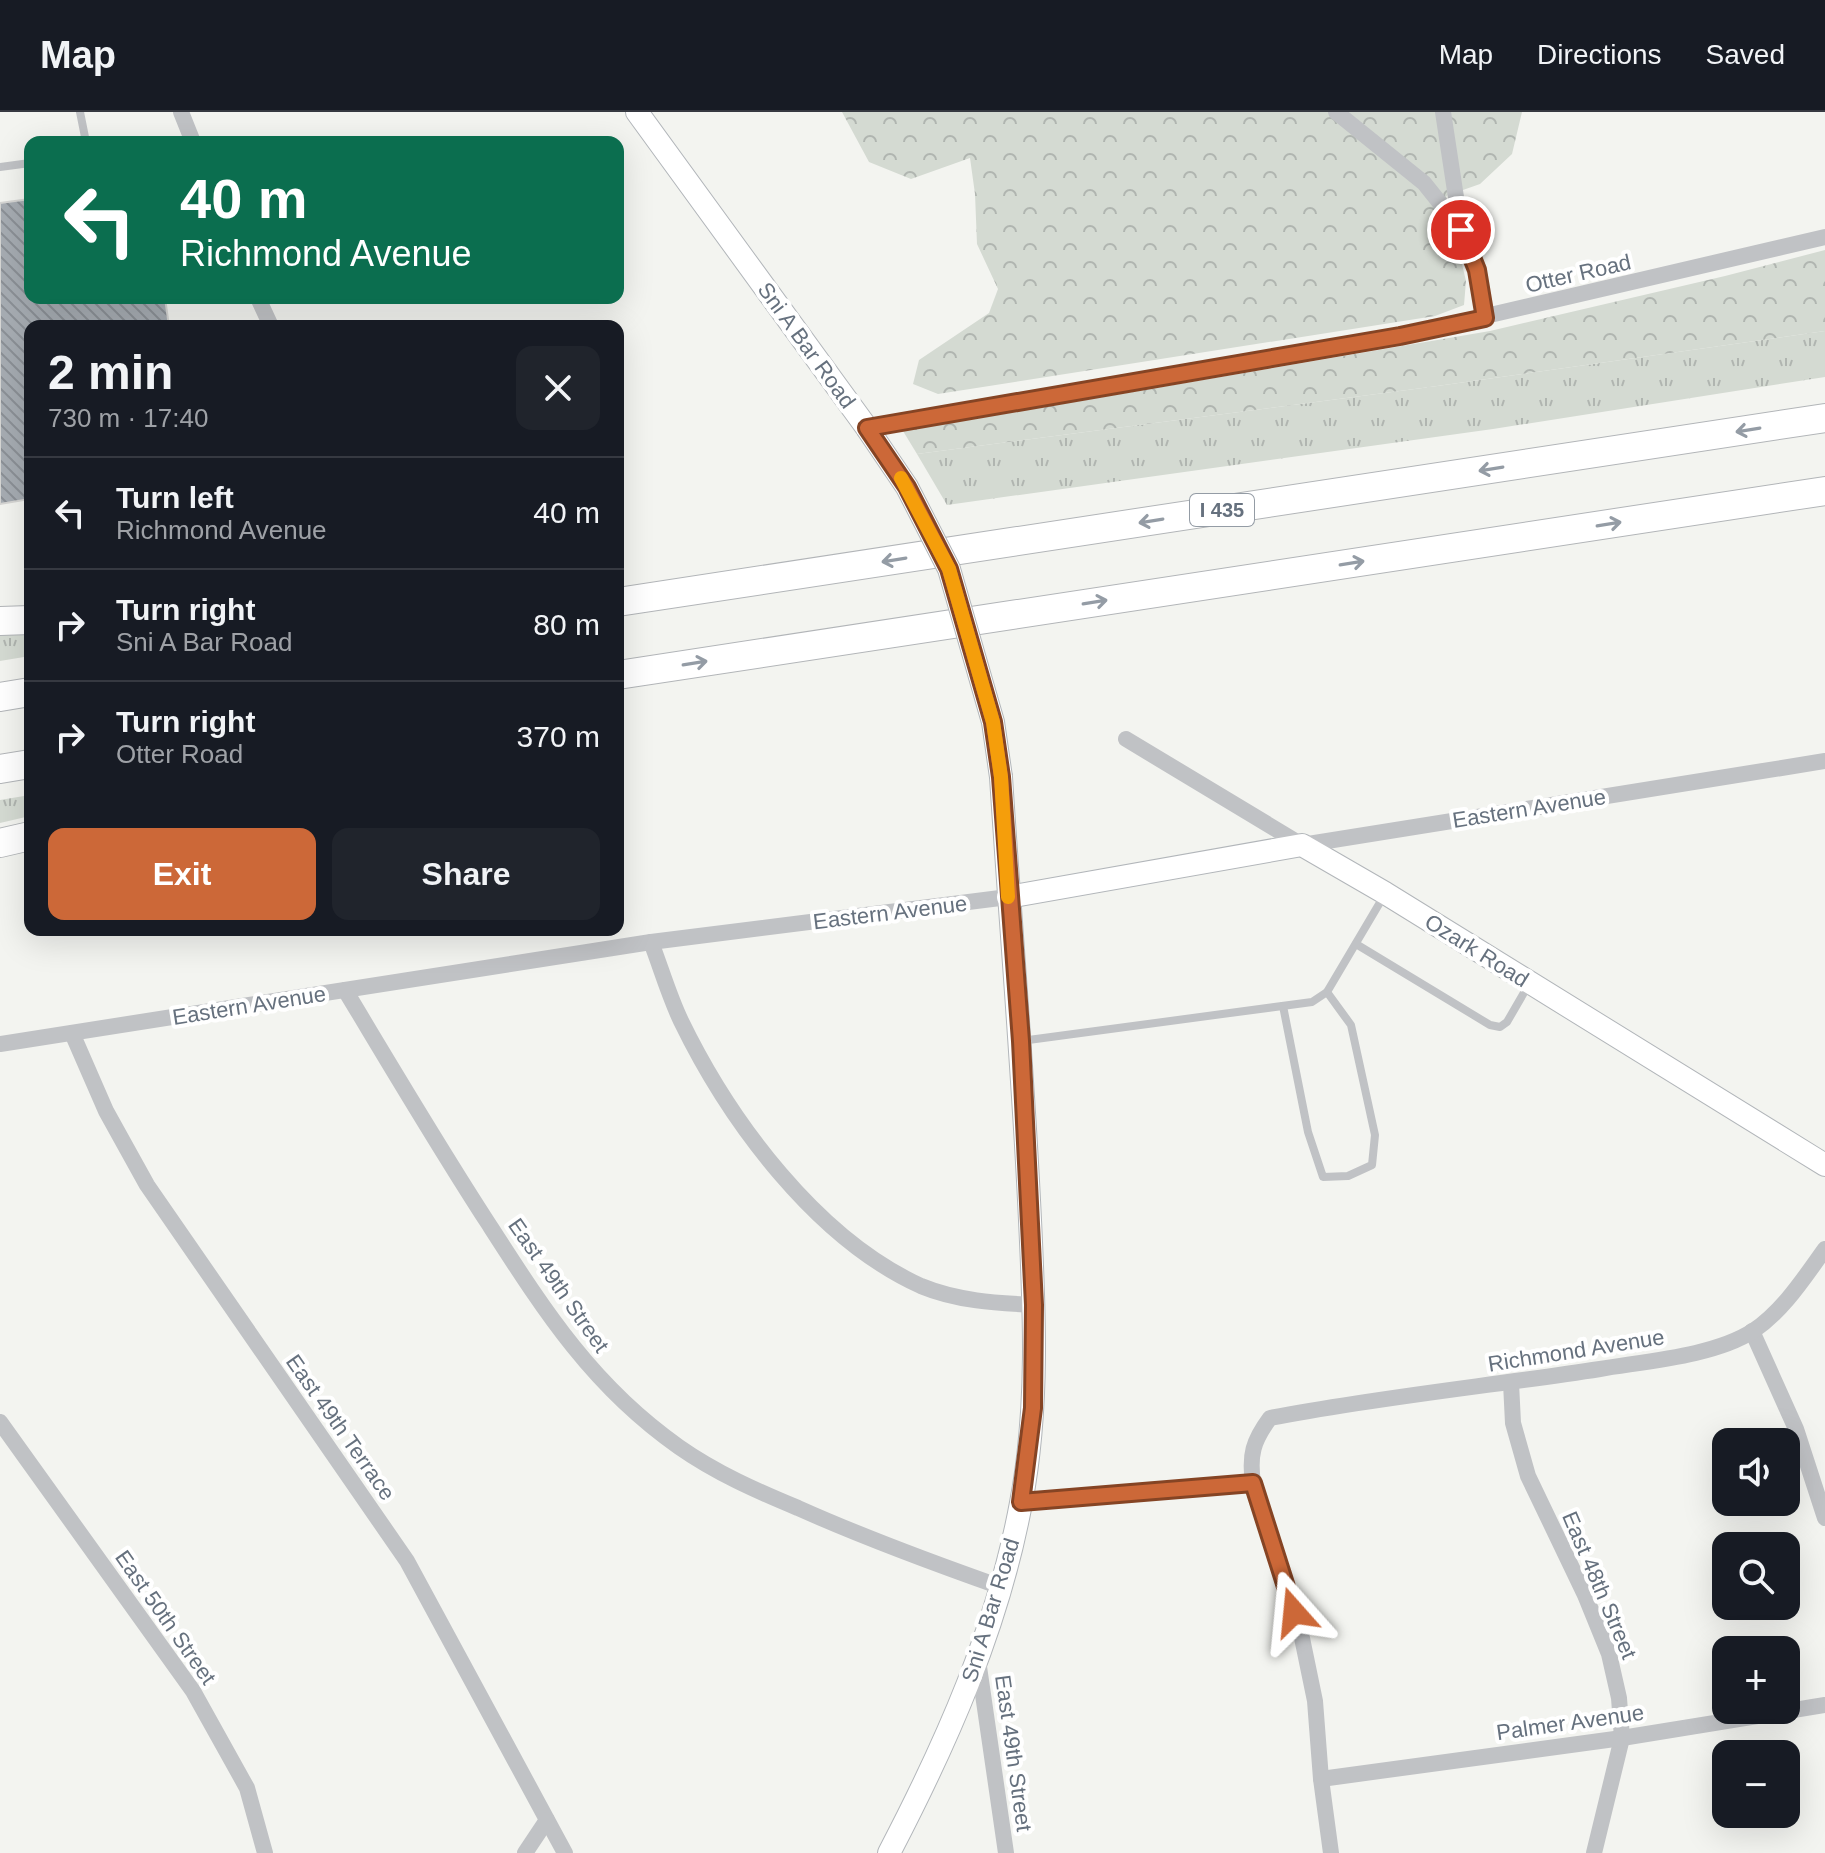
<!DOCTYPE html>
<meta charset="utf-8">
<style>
body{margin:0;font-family:Arial,sans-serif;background:#20242c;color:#f1f3f6;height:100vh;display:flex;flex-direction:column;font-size:30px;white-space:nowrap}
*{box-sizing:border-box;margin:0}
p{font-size:26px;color:#9ea1a6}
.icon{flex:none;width:44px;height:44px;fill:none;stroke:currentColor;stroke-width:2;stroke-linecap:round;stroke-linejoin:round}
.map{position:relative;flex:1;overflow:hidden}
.sheet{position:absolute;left:24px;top:208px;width:600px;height:616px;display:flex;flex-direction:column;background:#171b24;border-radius:16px;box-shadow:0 8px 32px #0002}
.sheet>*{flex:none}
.guide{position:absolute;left:24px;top:24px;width:600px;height:168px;border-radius:16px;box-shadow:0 8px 32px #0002;background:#0b6e4f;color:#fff;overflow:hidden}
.tools{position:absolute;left:1712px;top:1316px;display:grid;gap:16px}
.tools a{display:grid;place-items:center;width:88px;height:88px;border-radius:16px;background:#171b24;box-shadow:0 8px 32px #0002;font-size:40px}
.pin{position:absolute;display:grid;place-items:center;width:68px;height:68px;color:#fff;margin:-34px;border:4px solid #fff;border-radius:50%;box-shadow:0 2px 8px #0007}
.me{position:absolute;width:88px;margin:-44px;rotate:342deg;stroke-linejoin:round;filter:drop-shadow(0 0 6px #0008)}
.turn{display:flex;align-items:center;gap:28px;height:168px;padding:0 24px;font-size:36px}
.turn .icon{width:104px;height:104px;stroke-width:2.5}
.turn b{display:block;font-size:56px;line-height:68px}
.round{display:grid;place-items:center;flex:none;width:84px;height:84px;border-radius:16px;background:#20242c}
.head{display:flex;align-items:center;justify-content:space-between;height:136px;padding:0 24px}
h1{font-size:48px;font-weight:700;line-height:60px}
.cta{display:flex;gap:16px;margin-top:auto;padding:16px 24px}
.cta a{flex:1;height:92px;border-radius:16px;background:#cc6838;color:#fff;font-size:32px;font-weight:700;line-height:92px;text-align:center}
.cta a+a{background:#20242c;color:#f1f3f6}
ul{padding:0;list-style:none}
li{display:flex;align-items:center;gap:24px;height:112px;padding:0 24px;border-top:2px solid #363941}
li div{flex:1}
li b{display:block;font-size:30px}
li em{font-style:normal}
header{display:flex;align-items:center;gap:48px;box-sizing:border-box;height:112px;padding:0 40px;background:#171b24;border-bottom:2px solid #363941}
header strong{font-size:38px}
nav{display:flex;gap:44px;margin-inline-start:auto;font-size:28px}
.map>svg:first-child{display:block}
.grass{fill:url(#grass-tufts)}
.forest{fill:url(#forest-crowns)}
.building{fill:url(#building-back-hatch);stroke:#d5d5d3;stroke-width:2}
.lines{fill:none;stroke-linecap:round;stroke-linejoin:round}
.secondary-casing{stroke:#b2b6ba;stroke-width:24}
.highway-casing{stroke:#b2b5b8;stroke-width:30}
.lane{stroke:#c0c2c5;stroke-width:8}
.street{stroke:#c0c2c5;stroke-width:16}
.secondary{stroke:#fff;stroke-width:22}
.highway{stroke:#fff;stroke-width:28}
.secondary-bridge-casing{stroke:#b2b6ba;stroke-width:24;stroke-linecap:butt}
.secondary-bridge{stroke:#fff;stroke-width:22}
.oneway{stroke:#949ca5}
.route-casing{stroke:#854424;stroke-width:20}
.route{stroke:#cc6838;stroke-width:14}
.slow{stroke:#f59e0b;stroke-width:14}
.labels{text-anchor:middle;stroke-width:8;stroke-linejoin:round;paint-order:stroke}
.shield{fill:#fff;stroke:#949ca5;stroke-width:2}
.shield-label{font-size:20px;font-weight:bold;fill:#66717e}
.street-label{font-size:22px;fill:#66717e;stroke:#fff}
</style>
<header>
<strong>Map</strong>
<nav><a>Map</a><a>Directions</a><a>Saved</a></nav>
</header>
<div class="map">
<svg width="1825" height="1741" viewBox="0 0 1825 1741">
<defs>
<pattern id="grass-tufts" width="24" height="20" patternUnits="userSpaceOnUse" patternTransform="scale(2)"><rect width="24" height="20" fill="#d4dad2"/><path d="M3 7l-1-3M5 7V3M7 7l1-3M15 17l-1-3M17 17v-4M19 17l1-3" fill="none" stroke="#b0b5b0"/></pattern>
<pattern id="forest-crowns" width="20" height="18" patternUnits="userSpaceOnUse" patternTransform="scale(2)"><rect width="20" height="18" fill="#d4dad2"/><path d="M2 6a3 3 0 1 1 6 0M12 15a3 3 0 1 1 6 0" fill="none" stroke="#b0b5b0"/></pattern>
<pattern id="building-back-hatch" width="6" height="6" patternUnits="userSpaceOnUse" patternTransform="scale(2)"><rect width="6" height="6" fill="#a6acb2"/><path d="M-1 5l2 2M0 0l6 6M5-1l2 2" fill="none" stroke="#8b9096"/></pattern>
</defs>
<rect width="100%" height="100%" fill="#f3f4f0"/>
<g class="grass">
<path d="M1825 219V265L1493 317 947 393 917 342 1430 275Z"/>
<path d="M30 519V544L0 549V521Z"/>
<path d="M30 683V704L0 711V688Z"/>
</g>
<g class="forest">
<path d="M842 0H1522L1512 42 1480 72 1446 84 1466 169 1464 193 1435 204 938 282 913 272 919 248 989 201 998 177 977 132 975 82 970 46 911 67 869 50Z"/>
<path d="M1825 138V219L1430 275 917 342 903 319 1490 219 1725 164Z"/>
</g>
<path class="building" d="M30 87V186H165L169 214H30V387L0 392V91Z"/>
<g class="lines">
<defs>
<g id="secondary">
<path d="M637 0 867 316"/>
<path d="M1008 785 1302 733 1385 781 1825 1053"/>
<path d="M889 1741C947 1630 998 1515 1021 1391 1040 1291 1034 1189 1029 1088 1022 947 1010 806 1001 665"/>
</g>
<g id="highway">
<path d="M618 490 1825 306"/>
<path d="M0 509 30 508"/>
<path d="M618 563 1825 379"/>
<path d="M0 585 30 580"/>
<path d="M0 657 30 652"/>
<path d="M0 731 30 724"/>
</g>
</defs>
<use href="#secondary" class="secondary-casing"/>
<use href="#highway" class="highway-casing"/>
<g class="lane">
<path d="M80 0 86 30"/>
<path d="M0 55 30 51"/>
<path d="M1356 832 1490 913 1500 915 1507 910 1529 872"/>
<path d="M1283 894 1308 1020 1323 1065 1348 1064 1372 1053 1375 1023 1351 913 1327 880"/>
<path d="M1021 929 1312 890 1327 880 1385 782"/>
</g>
<g class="street">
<path d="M181 0 193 30"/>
<path d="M1336 0 1424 71 1460 116"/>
<path d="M1443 0 1461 118 1477 158 1485 206"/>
<path d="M258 186 271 214"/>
<path d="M867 316 1400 224 1825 125"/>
<path d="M1126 627 1302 733 1825 649"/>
<path d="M651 830C661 856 669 884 681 909 730 1010 817 1127 921 1174 957 1189 996 1191 1034 1193"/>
<path d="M345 878C392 956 438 1034 488 1111 544 1198 592 1274 679 1335 716 1361 757 1379 798 1396 865 1426 933 1451 1001 1475"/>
<path d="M72 921 106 999 147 1073 407 1449 565 1741"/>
<path d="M0 932 651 830 1008 785"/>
<path d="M1752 1219 1796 1317 1825 1406"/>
<path d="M1511 1271 1513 1311 1528 1364 1585 1483 1609 1542 1619 1586 1622 1626 1594 1741"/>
<path d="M0 1310 193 1579 247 1676 265 1741"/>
<path d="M1021 1390 1253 1371"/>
<path d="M978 1548 1006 1741"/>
<path d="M1321 1667 1622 1626 1825 1593"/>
<path d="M525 1741 547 1708"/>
<path d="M1331 1741 1321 1667 1315 1589 1302 1526 1253 1371C1249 1343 1253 1329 1270 1306 1379 1285 1490 1274 1600 1257 1647 1249 1714 1244 1753 1219 1783 1199 1804 1166 1825 1137"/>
</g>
<use href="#secondary" class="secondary"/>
<use href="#highway" class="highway"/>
<defs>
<path id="secondary-bridge" d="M867 316 907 375 949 457 993 610 1001 665"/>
</defs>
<use href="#secondary-bridge" class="secondary-bridge-casing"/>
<use href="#secondary-bridge" class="secondary-bridge"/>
</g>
<defs><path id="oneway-shaft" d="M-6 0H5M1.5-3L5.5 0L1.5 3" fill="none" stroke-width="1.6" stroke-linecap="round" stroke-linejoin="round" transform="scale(2)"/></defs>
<g class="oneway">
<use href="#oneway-shaft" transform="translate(1748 318) rotate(171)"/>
<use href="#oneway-shaft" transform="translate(1491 357) rotate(171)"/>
<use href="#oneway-shaft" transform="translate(1151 409) rotate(171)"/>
<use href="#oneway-shaft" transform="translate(1609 412) rotate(-9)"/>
<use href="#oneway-shaft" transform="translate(894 448) rotate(171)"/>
<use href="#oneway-shaft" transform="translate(1352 451) rotate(-9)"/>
<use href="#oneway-shaft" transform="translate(1095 490) rotate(-9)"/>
<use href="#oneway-shaft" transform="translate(695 551) rotate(-9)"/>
</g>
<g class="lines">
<defs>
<path id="route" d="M1294 1500 1253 1371 1021 1390 1033 1296 1034 1193 1021 929 1001 665 993 610 949 457 907 375 867 316 1400 224 1485 206 1477 158 1461 118"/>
</defs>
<use href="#route" class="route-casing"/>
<use href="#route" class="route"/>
<path class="slow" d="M901 366 949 457 993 610 1001 665 1008 785"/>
</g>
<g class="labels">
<rect class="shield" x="1190" y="382" width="64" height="32" rx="6"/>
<g class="shield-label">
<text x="1222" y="405">I 435</text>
</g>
<g class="street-label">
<text transform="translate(1578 161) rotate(-13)" y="8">Otter Road</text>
<text transform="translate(807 233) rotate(54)" y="8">Sni A Bar Road</text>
<text transform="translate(1529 696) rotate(-9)" y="8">Eastern Avenue</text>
<text transform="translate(890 800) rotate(-7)" y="8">Eastern Avenue</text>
<text transform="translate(1477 838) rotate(32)" y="8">Ozark Road</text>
<text transform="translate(249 893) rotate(-9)" y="8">Eastern Avenue</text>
<text transform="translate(559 1173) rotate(55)" y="8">East 49th Street</text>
<text transform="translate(1576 1238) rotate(-9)" y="8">Richmond Avenue</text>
<text transform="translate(341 1315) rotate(55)" y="8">East 49th Terrace</text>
<text transform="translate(1600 1473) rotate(67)" y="8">East 48th Street</text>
<text transform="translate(990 1498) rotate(-73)" y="8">Sni A Bar Road</text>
<text transform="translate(166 1505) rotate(55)" y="8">East 50th Street</text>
<text transform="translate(1570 1610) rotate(-8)" y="8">Palmer Avenue</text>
<text transform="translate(1014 1641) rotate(82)" y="8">East 49th Street</text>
</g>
</g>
</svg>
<div class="tools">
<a><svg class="icon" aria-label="sound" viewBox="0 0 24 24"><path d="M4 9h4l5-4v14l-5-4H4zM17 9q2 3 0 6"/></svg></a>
<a><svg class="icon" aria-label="search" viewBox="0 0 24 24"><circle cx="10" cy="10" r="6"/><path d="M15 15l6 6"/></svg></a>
<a>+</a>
<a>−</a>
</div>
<div class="pin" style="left:1461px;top:118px;background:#d93025"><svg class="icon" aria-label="arrive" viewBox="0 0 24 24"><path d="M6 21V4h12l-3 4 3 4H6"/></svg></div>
<svg class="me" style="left:1294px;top:1500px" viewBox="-20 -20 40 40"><path d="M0-17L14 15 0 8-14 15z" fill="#cc6838" stroke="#fff" stroke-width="4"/></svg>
<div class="guide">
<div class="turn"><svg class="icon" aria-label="left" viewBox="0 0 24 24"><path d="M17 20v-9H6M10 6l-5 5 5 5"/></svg><div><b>40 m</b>Richmond Avenue</div></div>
</div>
<section class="sheet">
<div class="head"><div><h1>2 min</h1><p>730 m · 17:40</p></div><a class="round"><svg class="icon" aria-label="close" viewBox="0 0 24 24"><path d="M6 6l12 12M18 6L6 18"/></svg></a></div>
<ul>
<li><svg class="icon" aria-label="left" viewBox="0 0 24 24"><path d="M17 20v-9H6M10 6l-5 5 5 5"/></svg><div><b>Turn left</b><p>Richmond Avenue</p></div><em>40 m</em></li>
<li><svg class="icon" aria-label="right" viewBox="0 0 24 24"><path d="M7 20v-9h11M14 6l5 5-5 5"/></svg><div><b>Turn right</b><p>Sni A Bar Road</p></div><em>80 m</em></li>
<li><svg class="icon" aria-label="right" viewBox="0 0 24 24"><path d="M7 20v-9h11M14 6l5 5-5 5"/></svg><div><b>Turn right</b><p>Otter Road</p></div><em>370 m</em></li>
</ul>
<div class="cta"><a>Exit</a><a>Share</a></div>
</section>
</div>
